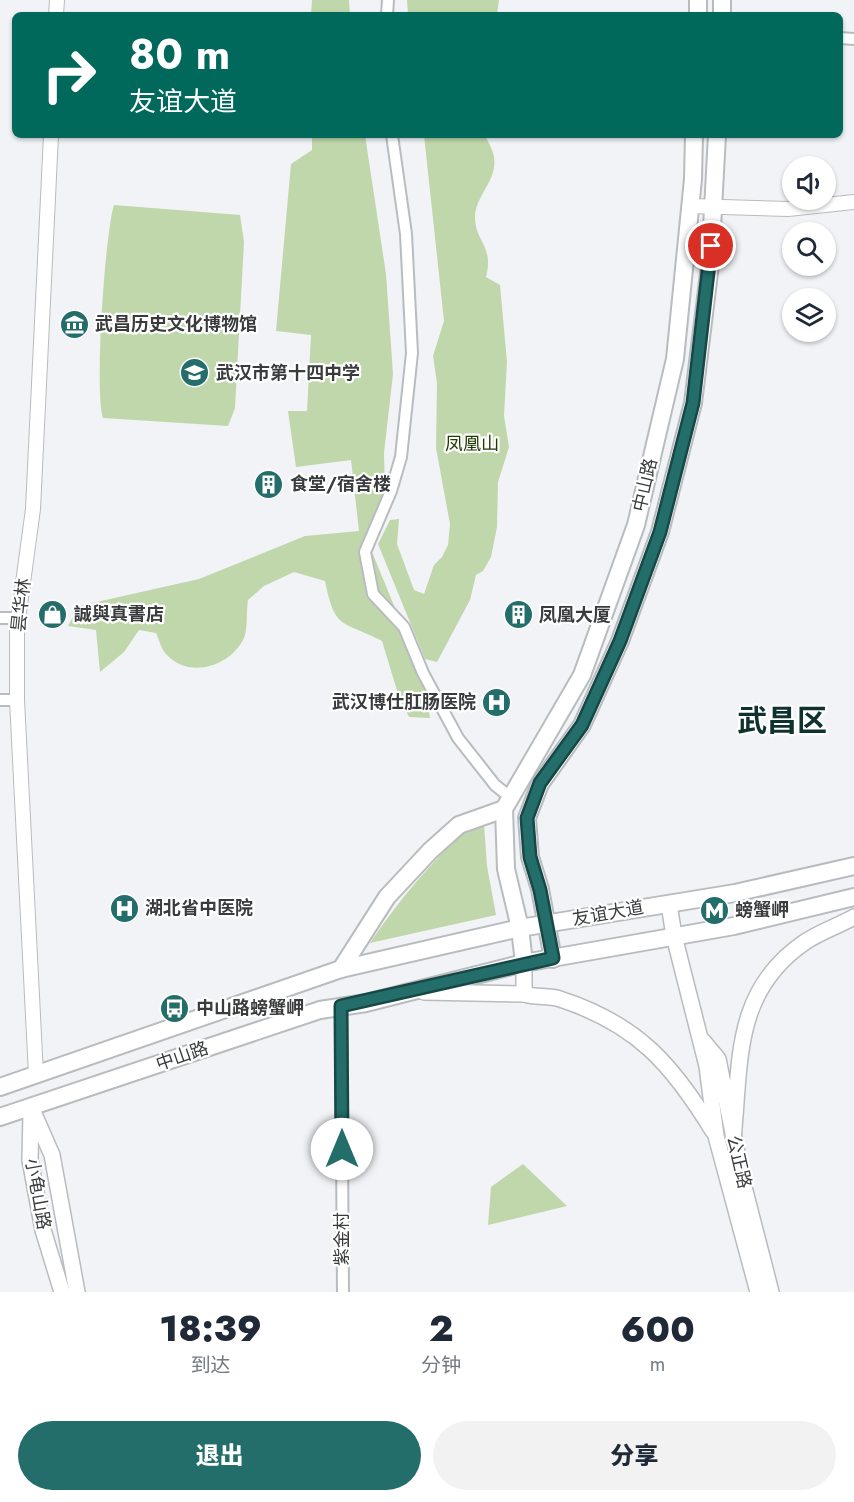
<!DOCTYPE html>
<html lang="zh">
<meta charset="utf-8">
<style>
body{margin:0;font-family:Jost,"Noto Sans SC",sans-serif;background:#f2f2f3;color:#1f2937;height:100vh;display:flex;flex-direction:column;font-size:22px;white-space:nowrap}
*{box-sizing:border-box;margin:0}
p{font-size:20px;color:#747a83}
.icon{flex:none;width:33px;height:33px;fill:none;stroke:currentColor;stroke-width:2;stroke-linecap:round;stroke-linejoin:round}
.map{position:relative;height:1292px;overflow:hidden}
.details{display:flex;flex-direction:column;background:#fff;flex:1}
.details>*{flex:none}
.guide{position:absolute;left:12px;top:12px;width:831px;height:126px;border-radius:9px;box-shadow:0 2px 4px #0004;background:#00695c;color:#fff;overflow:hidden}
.controls{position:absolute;left:782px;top:156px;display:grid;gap:12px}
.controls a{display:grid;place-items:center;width:54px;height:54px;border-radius:50%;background:#fff;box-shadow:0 2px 4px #0004;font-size:30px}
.pin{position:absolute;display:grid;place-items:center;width:51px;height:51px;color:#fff;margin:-26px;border:3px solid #fff;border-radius:50%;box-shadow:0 2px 6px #0007}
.me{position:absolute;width:66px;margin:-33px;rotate:0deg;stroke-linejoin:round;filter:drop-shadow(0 0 4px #0008)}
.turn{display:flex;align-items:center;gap:21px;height:126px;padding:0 18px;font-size:27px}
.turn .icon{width:78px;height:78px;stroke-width:2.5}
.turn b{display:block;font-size:42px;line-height:51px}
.eta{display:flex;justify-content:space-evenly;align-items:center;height:102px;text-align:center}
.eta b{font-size:36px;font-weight:800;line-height:42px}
.button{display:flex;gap:12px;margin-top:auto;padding:12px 18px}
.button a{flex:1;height:69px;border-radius:36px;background:#236e6a;color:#fff;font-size:24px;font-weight:800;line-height:69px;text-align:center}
.button a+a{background:#f2f2f3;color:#1f2937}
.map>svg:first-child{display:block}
.green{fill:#c0d7ab}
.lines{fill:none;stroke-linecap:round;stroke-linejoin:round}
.minor-casing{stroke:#b9bcbf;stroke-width:14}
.tertiary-casing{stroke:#b9bcbf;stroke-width:16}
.secondary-casing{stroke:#b9bcbf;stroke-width:18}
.primary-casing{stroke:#b9bcbf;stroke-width:20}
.minor{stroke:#fff;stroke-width:10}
.tertiary{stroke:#fff;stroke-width:14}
.secondary{stroke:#fff;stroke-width:15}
.primary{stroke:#fff;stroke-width:16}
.route-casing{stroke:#174845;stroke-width:15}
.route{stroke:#236e6a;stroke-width:10}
.labels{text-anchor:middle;stroke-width:4.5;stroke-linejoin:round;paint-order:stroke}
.poi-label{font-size:18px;font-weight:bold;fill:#3a3b3c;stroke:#fff;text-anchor:start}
.park-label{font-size:18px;fill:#223a00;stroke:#fff}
.street-label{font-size:18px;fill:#3a3b3c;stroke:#fff}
.town-label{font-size:30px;font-weight:bold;fill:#0f3230;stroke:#fff}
</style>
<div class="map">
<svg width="854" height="1292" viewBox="0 0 854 1292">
<rect width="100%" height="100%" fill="#f1f3f7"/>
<g class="green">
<path d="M312 0H349L350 15H311Z"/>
<path d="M407 0H499L497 15H408Z"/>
<path d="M312 135H365L386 274 393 374 384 453 385 490 371 528 372 552 423 676 430 718 409 717 399 697 382 641C342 620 335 631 325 581L294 572 264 586 248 600C246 612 248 628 244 638 231 666 189 680 166 654 161 649 159 639 156 633L139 630 124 652 100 672 96 630 68 626 79 606 199 579 305 536 359 531 351 460 296 467 288 411H307L311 335 276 331 291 164 312 150Z"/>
<path d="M424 135H485C488 142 493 150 494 157 498 181 474 196 475 219 476 242 494 247 486 277L500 285 507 362 504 416 509 447 498 482 497 527 491 557 483 571 476 575 470 600 437 662 425 659 378 544 390 520 399 519 397 544 414 590 424 594 434 565 442 557 448 545 450 524 436 448 437 383 433 356 444 321Z"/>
<path d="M114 205 240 215 244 242 235 408 228 426 103 418C94 392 105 233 114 205Z"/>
<path d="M471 824H484L487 866 496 915 370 943C400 898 433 861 471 824Z"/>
<path d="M523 1164 567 1206 488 1225 491 1187Z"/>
</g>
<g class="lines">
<defs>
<g id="minor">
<path d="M387 15 388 0"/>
<path d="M840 38 854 39"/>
<path d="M392 135 406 234 412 353 401 457 391 491 365 552 373 594 404 627 423 673 458 738 495 785 510 797"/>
<path d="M0 618H18"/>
<path d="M0 700H17"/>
<path d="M341 1006 343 1292"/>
</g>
<g id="tertiary">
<path d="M56 15 57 0"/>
<path d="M690 206 788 209 854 202"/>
<path d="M36 1075 17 700V627L33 509 51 135"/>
</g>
<g id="secondary">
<path d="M669 904 674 936 707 1066 716 1136 758 1292"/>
<path d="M524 963V994C536 998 548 995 560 999 637 1024 672 1064 713 1131"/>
<path d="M424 992 524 994"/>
<path d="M703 1041 718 1059 744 1187 771 1292"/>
<path d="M31 1107 52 1155 77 1292"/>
<path d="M31 1113 30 1160 43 1230 62 1292"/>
<path d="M733 1139C741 1061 733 991 805 942 820 932 838 926 854 917"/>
</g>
<g id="primary">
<path d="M698 15V0"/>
<path d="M722 15V0"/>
<path d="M553 959 540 889 530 857 527 818 540 784 582 725 620 641 660 532 693 403 710 265 717 135"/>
<path d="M524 963 520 928 506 869 504 809 582 675 636 525 675 359 693 179 694 135"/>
<path d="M341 969 387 897 430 851 459 825 504 809"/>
<path d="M0 1087 341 969 520 928 735 893 854 866"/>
<path d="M0 1117 320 1010 366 1003 524 963 734 926 854 897"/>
</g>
</defs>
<use href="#minor" class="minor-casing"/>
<use href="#tertiary" class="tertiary-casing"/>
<use href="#secondary" class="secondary-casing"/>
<use href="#primary" class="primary-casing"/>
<use href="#minor" class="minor"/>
<use href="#tertiary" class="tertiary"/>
<use href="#secondary" class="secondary"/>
<use href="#primary" class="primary"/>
</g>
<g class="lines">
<defs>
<path id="route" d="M342 1149 341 1006 553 958 540 890 530 857 527 818 540 783 582 725 620 641 660 532 693 403 711 246"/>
</defs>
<use href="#route" class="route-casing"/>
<use href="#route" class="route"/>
</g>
<defs>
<symbol id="museum-disc" viewBox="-11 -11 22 22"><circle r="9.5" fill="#236e6a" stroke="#fff"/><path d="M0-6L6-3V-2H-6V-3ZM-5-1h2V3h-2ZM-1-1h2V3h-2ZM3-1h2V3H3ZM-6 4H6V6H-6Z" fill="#fff"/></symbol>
<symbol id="school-disc" viewBox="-11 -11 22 22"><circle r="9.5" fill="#236e6a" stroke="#fff"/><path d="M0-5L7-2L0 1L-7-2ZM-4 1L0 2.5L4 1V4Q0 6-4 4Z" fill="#fff"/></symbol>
<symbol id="building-disc" viewBox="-11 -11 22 22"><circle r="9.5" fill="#236e6a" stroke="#fff"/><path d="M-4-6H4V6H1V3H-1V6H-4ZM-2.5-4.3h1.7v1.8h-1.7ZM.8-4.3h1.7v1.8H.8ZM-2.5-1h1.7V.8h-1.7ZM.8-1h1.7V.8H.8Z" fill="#fff"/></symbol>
<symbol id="shop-disc" viewBox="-11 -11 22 22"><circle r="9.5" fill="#236e6a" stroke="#fff"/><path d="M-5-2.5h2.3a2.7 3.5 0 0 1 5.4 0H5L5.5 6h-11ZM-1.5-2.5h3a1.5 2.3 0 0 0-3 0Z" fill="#fff"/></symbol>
<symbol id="hospital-disc" viewBox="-11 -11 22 22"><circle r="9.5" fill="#236e6a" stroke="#fff"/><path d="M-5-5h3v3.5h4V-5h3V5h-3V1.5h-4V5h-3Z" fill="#fff"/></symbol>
<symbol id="metro-disc" viewBox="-11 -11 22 22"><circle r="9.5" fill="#236e6a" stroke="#fff"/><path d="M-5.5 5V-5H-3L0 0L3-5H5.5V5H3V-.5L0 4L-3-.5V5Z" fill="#fff"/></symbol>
<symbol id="bus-disc" viewBox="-11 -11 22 22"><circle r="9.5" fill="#236e6a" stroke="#fff"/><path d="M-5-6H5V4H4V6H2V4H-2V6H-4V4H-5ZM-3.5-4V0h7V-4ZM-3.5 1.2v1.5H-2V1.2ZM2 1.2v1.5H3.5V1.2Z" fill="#fff"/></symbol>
</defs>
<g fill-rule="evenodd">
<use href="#museum-disc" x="58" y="308" width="33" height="33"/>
<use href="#school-disc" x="178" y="356" width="33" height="33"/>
<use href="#building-disc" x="252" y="468" width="33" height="33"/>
<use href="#shop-disc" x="36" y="598" width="33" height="33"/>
<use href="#building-disc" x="502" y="598" width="33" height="33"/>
<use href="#hospital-disc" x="480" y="686" width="33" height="33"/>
<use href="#hospital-disc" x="108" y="892" width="33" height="33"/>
<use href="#metro-disc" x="698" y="894" width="33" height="33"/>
<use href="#bus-disc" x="158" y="992" width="33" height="33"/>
</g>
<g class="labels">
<g class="poi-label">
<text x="95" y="330">武昌历史文化博物馆</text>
<text x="216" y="379">武汉市第十四中学</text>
<text x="290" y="490">食堂/宿舍楼</text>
<text x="74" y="620">誠與真書店</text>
<text x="539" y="621">凤凰大厦</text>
<text x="476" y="708" text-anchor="end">武汉博仕肛肠医院</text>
<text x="145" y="914">湖北省中医院</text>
<text x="735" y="916">螃蟹岬</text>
<text x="196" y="1014">中山路螃蟹岬</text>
</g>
<g class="park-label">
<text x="472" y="450">凤凰山</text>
</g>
<g class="street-label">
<text transform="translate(645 485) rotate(-77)" y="6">中山路</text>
<text transform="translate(21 605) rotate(-84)" y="6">昙华林</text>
<text transform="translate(608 913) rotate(-10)" y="6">友谊大道</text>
<text transform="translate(182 1056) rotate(-19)" y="6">中山路</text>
<text transform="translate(739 1162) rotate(77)" y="6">公正路</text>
<text transform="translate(38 1194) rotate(80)" y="6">小龟山路</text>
<text transform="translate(342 1239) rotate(-90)" y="6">紫金村</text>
</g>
<g class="town-label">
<text x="782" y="731">武昌区</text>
</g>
</g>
</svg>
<div class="controls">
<a><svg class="icon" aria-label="sound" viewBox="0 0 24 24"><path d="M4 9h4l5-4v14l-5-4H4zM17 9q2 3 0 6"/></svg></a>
<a><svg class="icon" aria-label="search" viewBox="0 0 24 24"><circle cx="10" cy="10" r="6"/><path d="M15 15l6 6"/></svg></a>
<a><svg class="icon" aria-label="layers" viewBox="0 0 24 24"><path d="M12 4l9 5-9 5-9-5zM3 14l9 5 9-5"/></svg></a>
</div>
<div class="pin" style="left:711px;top:246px;background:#d93025"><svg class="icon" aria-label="arrive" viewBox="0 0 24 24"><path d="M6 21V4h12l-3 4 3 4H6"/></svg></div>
<svg class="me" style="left:342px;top:1149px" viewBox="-20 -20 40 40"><circle r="19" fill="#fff"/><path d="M0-13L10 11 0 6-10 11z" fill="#236e6a"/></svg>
<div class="guide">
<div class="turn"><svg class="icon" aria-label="right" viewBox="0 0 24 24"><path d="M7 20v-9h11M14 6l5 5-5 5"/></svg><div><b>80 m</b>友谊大道</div></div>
</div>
</div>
<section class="details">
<div class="eta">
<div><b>18:39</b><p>到达</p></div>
<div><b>2</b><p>分钟</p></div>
<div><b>600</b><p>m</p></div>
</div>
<div class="button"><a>退出</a><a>分享</a></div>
</section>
